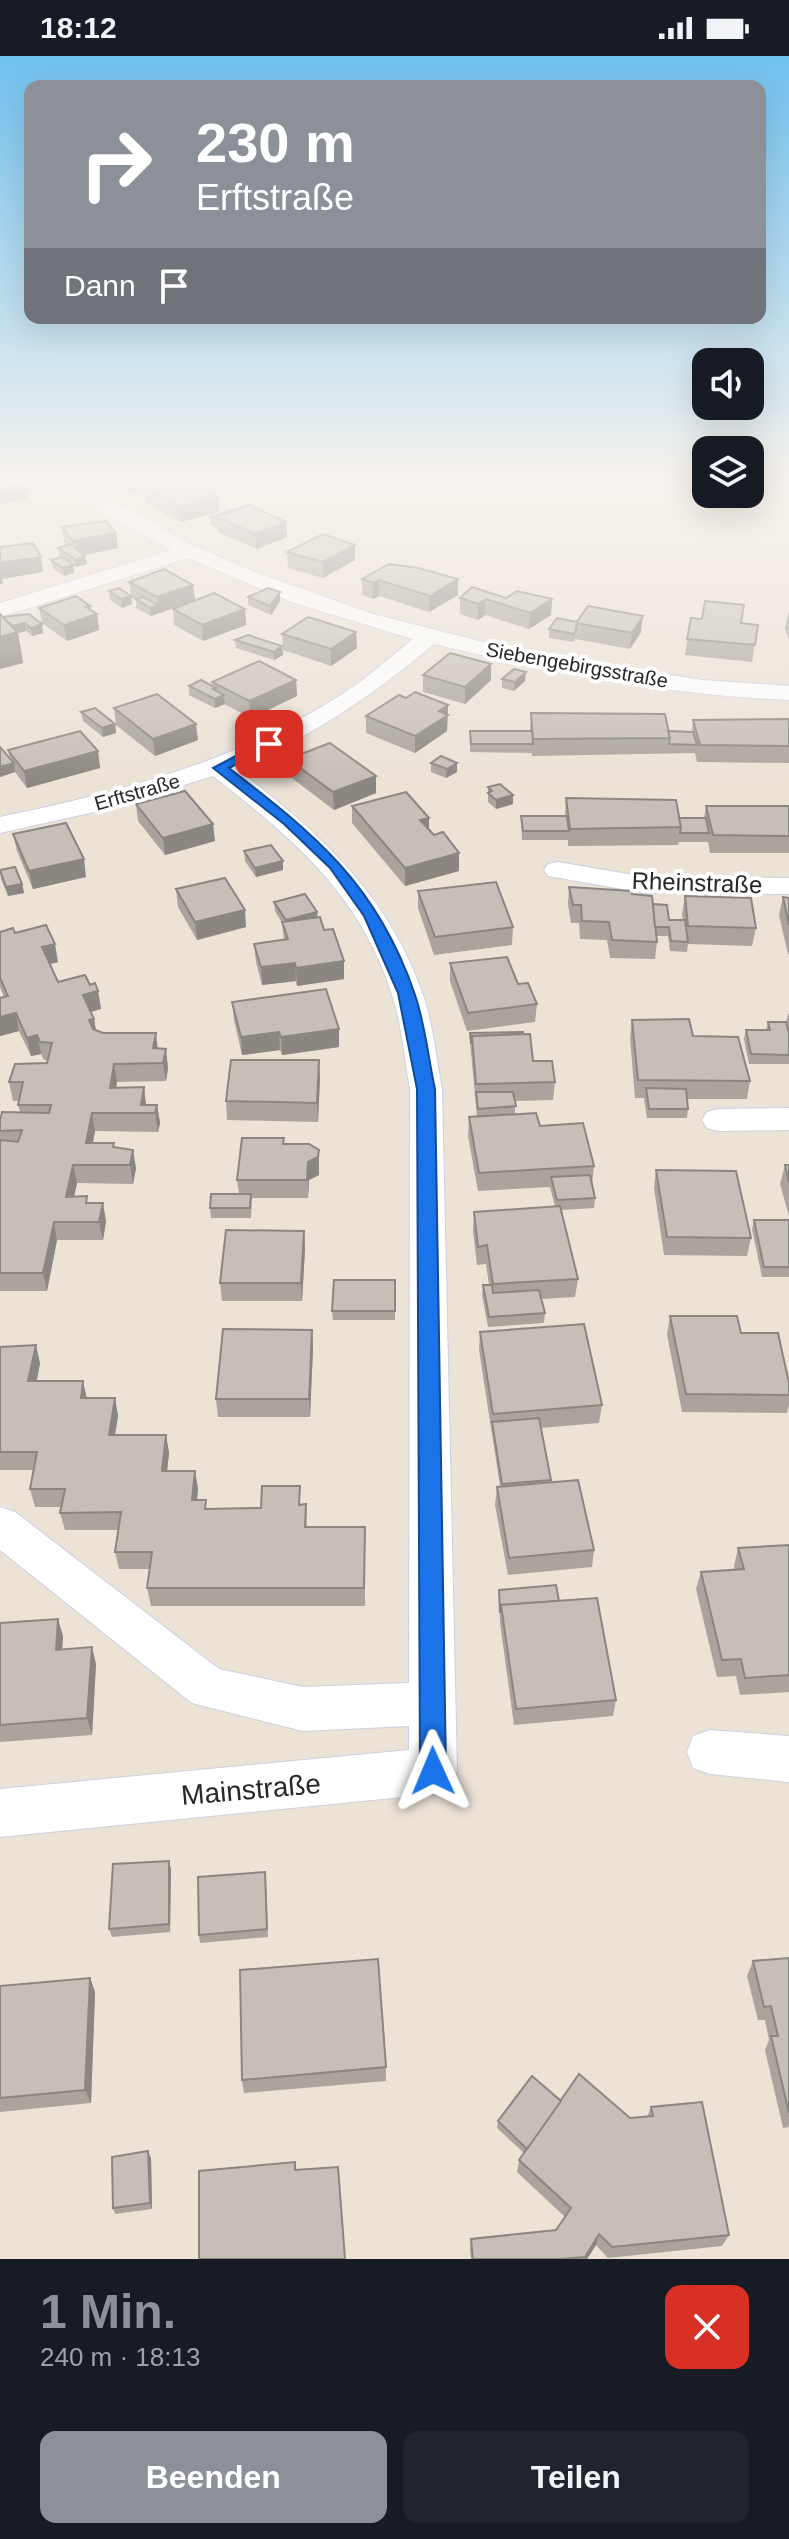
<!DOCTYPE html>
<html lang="de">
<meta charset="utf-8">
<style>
body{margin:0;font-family:Helvetica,sans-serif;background:#20242c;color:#f1f3f6;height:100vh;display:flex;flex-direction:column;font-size:30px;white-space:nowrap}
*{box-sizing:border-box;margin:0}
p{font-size:26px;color:#9ea1a6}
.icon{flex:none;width:44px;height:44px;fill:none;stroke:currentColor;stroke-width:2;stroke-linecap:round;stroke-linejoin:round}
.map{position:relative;height:2203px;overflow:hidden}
.sheet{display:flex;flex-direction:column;background:#171b24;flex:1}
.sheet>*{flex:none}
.banner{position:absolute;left:24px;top:24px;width:742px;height:244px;border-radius:16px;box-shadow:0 8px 32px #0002;background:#8c9099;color:#fff;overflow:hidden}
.fabs{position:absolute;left:692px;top:292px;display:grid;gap:16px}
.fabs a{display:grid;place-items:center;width:72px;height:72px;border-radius:16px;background:#171b24;box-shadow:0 8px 32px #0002;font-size:40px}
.pin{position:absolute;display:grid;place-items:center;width:68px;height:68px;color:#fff;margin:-34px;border-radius:16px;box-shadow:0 4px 12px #0006}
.me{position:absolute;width:88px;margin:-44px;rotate:359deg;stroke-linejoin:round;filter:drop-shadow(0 0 6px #0008)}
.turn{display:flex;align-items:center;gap:28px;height:168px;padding:0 40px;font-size:36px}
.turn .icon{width:104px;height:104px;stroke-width:2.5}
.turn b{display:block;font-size:56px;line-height:68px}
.then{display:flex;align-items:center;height:76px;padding:0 40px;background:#0003;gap:16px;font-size:30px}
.round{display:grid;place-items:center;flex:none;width:84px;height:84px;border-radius:16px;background:#20242c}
.head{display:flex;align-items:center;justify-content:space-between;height:136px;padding:0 40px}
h1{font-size:48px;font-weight:800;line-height:60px;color:#8c9099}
.button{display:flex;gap:16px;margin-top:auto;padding:16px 40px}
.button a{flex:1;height:92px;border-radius:16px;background:#8c9099;color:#fff;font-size:32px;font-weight:800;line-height:92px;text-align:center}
.button a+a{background:#20242c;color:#f1f3f6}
.status{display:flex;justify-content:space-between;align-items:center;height:56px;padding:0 40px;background:#171b24;direction:ltr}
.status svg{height:22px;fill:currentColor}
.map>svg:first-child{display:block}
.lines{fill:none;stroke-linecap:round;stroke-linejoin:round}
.minor-casing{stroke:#ccd0e2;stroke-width:2}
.minor{fill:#fff;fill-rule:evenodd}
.wall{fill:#aaa49d}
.shaded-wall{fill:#8b8680}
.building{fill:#c6bfb7;stroke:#8b8680;stroke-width:2}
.route{fill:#1a73e8;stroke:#114b97;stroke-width:2}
.labels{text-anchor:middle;stroke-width:8;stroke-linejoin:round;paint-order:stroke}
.far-street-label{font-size:20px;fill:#272727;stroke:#fff}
.street-label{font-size:24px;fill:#272727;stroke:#fff}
.near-street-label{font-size:28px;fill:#272727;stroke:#fff}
</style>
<div class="status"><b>18:12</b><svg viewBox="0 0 49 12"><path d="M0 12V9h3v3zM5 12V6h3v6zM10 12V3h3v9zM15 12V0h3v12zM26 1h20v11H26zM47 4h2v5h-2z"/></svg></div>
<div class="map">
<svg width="789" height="2203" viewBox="0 0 789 2203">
<rect width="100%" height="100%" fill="#ece2d6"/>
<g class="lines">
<defs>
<g id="minor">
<path d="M54 423H77L186 486 247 513 373 558 495 589 588 607 703 624 789 630V644C669 639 551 616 434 588 371 640 312 682 235 712 316 773 388 838 422 936 433 967 436 1001 442 1033L457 1715 450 1731 433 1738 0 1781V1733L409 1694V1670L303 1675 192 1647 0 1494V1451L15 1456 219 1613 303 1631 409 1627 410 1033C404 1001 402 967 391 936 359 837 292 782 213 720L103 754 0 777V761C122 736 245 703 350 633 372 618 392 600 413 583L294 547 188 502 0 561V547L171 494 113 463Z"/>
<path d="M558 806 645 821 789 822V838L645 837 548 820 544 814 548 808Z"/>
<path d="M789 1052V1074L719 1075 707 1072 702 1064 707 1056 719 1053Z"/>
<path d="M710 1674 789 1680V1726L710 1718 693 1712 687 1696 693 1680Z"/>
</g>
</defs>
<use href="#minor" class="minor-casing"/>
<use href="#minor" class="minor"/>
</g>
<g class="wall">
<path d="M113 423H168L219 456 181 466 147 448 146 439 137 434 131 436Z"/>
<path d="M210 461 286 466 287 481 256 493 218 476V472L211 469Z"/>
<path d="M62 471 118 492 84 499 85 500 87 508 76 511 73 509 74 517 64 520 53 512 51 504 61 501 59 500 58 492 67 489 64 486Z"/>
<path d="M287 496 355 504 323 522 288 512Z"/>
<path d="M362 523H458V539L429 556 379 540 373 543 362 539Z"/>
<path d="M129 526 193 529 195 544 245 553 246 569 203 585 174 569 173 553 188 547 151 560 136 552V544L131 542 132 548 122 552 110 544 109 535 131 540Z"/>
<path d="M248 541 280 545 271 559 248 549Z"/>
<path d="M460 542 552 543 551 559 529 573 485 559 478 564 460 558Z"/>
<path d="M39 552 91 554 97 558 99 574 67 585 42 567Z"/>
<path d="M788 557H789V584L785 573Z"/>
<path d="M0 558 3 561 29 558 43 577 32 580 26 575 18 577 23 607 0 613Z"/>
<path d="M691 562 758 569 752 606 685 599Z"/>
<path d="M577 566 641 576 630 593 575 583 573 586 549 582V573Z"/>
<path d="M356 576 357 592 331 610 283 594 282 578Z"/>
<path d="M235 584 282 590 283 599 274 604 236 592Z"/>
<path d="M423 619 491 624 465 648 423 636Z"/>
<path d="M502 623 525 625 514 635 502 632Z"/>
<path d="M296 624 297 640 251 662 224 648 215 652 189 639V630H212V626Z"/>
<path d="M406 642 448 649 447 675 415 697 366 677V660Z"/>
<path d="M114 652 198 684 155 700 116 669Z"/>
<path d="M81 656 115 668 116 677 103 681 83 665Z"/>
<path d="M531 657 668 675 692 676 693 664 789 663V707L697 706 695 697 532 700V697L470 696V675H530Z"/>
<path d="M0 691 10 703 8 694 98 695 100 712 27 732 15 716 0 721Z"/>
<path d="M288 703 376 720V737L334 754 289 720Z"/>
<path d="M431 707H457V716L446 722 431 716Z"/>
<path d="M488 731 513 748 496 753 488 746Z"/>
<path d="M566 742 679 762H704L706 750H789V797H710L708 786H679L678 789 568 790V784H522L521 760H565Z"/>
<path d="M136 748 215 785 165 799 138 765Z"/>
<path d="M352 750 429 773 459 815 405 830 352 767Z"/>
<path d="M13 778 86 821 33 833 17 795Z"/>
<path d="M244 795 283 814 256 821 245 805Z"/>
<path d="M0 814 22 828 24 837 8 840 1 823Z"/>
<path d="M569 831 632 838 653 848 669 864H683L682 858 685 840 756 872 752 890 688 888 687 896 670 895 668 880H656L657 886 655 903 610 902 607 884 580 883 579 867H571L568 848Z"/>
<path d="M176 833 246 871 197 884 178 851Z"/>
<path d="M418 835 513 871 512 889 434 899 418 852Z"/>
<path d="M783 841 789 842V898H788L779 859Z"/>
<path d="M274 846 317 861 324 874 344 923 297 930 296 925 262 929 256 906 254 888 284 884 282 867 275 855Z"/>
<path d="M0 876 15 877 58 906 50 908 58 926 90 929 98 935 101 953 91 956 94 963 96 974 158 993 168 1012 166 1025 117 1026 116 1032 144 1031 146 1049H157L160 1067 158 1076 95 1075 93 1087 114 1091 136 1112 133 1128 77 1127 74 1141 89 1147 106 1165 103 1184H57L47 1235H0V1064L20 1056 18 1049 19 1045H13L9 1026 47 1007V1004H44L41 998 31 1000 19 975 0 980V942L4 941 0 931Z"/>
<path d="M450 907 518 928 537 948 535 966 467 975 450 925Z"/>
<path d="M232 946 339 991 282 999 280 994 242 999 234 964Z"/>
<path d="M788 958H789V1008H749L744 983 746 974H766L768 966H786Z"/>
<path d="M632 964 693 980 750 1025 747 1043H687L688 1053 687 1062H647L644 1042H635L630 982Z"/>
<path d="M470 977 533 1005 555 1026 553 1044 515 1045V1058L540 1070 594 1110 592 1128 595 1142 594 1152 561 1154 578 1223 575 1241 541 1243 545 1257 544 1267 488 1271 482 1239 483 1229H489L486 1208 477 1209 473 1175 474 1156 555 1150 550 1131 478 1135 468 1080 469 1061H477L470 986Z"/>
<path d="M320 1022 318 1066 227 1064 226 1045Z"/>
<path d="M284 1088 319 1094V1119L309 1124 308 1142H252L251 1162H211L210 1152 239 1138 237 1124Z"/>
<path d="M785 1109H789V1160L780 1128Z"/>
<path d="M656 1114 751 1182 747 1200 664 1199 654 1132Z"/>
<path d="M754 1164H789V1221H762L752 1173Z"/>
<path d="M304 1175 305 1193 302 1245H222L220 1227Z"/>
<path d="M395 1224V1264H333L332 1255Z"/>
<path d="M670 1260 741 1277 789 1327V1349L787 1357 682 1356 667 1278Z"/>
<path d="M312 1274 313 1292 310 1361H218L216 1343Z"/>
<path d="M480 1276 602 1349 599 1367 541 1372 551 1426 594 1494 592 1511 508 1519 495 1449 497 1431 500 1430 479 1294Z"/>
<path d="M0 1291 40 1307 37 1325 87 1342H115L118 1360 115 1379H166L169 1397 167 1415H195L198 1433 197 1444 208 1453 261 1452 306 1448 307 1471 365 1489V1550H151L147 1532 150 1513H119L115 1496 118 1474H65L60 1457 61 1451H35L30 1433 34 1414H0Z"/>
<path d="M789 1489V1636L740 1639 736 1620 717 1621 696 1533 701 1516 735 1514 734 1510 738 1492Z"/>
<path d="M499 1534 559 1545 616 1644 613 1660 514 1669 500 1567Z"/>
<path d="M0 1567 63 1580 62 1593 96 1608 92 1679 0 1686Z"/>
<path d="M171 1813 170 1876 112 1881 109 1873Z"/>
<path d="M266 1824 268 1881 200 1887 199 1879Z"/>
<path d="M789 1902V2071L783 2072 765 1994 769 1984 765 1964H758L747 1920 753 1905Z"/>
<path d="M90 1922 95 1936 91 2047 0 2056V1930Z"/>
<path d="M386 2011V2025L244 2037 242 2024Z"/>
<path d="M561 2045 630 2062 647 2061 651 2051 729 2179 722 2190 608 2202 596 2189 587 2203H471L470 2194 471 2183 556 2174 565 2161 517 2116 519 2104 524 2097 497 2072 498 2065Z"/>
<path d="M151 2102 152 2153 115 2158 113 2152Z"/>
</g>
<g class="shaded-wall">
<path d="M129 423H163L136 426 137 434 131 436Z"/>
<path d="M26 427 28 442 0 449V434Z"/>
<path d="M218 441 219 456 181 466 179 451Z"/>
<path d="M286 466 287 481 256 493 255 478Z"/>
<path d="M116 477 118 492 75 501 73 485Z"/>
<path d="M355 489V504L323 522V506Z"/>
<path d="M85 500 87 508 76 511 75 503Z"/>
<path d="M41 501 43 516 2 523 3 528H0V507Z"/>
<path d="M73 509 74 517 64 520 63 512Z"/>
<path d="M458 523V539L429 556 430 540Z"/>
<path d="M379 524V540L373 543V527Z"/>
<path d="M193 529 195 544 151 560 150 552 158 549 157 541Z"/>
<path d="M280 536V545L271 559 270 550Z"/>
<path d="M131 540 132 548 122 552 121 543Z"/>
<path d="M486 543 485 559 478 564V548Z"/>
<path d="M552 543 551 559 529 573 530 557Z"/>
<path d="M90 550 92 560 97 558 99 574 67 585 64 569 86 551Z"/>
<path d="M245 553 246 569 203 585 202 569Z"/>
<path d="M643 560 641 576 630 593 632 577Z"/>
<path d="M25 567 26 575 18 577 23 607 0 613V581L10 571Z"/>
<path d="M42 568 43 577 32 580 31 572Z"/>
<path d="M356 576 357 592 331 610V593Z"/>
<path d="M282 590 283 599 274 604V596Z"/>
<path d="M491 608V624L465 648V631Z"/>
<path d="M526 616 525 625 514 635 515 626Z"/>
<path d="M296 624 297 640 251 662 249 645Z"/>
<path d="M224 639 225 648 215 652V643Z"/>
<path d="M448 649 447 675 415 697V680L439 655Z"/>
<path d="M115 668 116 677 103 681 102 672Z"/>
<path d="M196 668 198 684 155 700 153 683Z"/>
<path d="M98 695 100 712 27 732 24 715Z"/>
<path d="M14 707 15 716 0 721V711Z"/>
<path d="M457 707V716L446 722 447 713Z"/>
<path d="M376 720V737L334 754 333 736Z"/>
<path d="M513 739V748L496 753V744Z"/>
<path d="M429 762V779L420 764Z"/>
<path d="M213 768 215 785 165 799 163 782Z"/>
<path d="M459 797V815L405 830V812Z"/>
<path d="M84 803 86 821 33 833 29 815Z"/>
<path d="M283 805V814L256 821 255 812Z"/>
<path d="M22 828 24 837 8 840 6 831Z"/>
<path d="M245 854 246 871 197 884 195 866Z"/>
<path d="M317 856 318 865 287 873 286 864Z"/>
<path d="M55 888 58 906 46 909 42 891Z"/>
<path d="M344 905V923L297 930 296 912Z"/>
<path d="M295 907 296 925 262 929 261 911Z"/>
<path d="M98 935 101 953 86 957 83 939Z"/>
<path d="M16 957 19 975 0 980V961Z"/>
<path d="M94 963 97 981 89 964Z"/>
<path d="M339 973V991L282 999 281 981Z"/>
<path d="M279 976 280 994 242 999 241 981Z"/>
<path d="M156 977 158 995 153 992Z"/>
<path d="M37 979 41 998 31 1000 27 982Z"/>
<path d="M166 993 168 1012 166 1025 163 1007Z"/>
<path d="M319 1004 320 1022 318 1066 317 1047Z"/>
<path d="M114 1008 117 1026 113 1050 110 1032Z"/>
<path d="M144 1031 146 1050 141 1049Z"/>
<path d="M157 1049 160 1067 158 1076 155 1057Z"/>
<path d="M92 1057 95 1075 89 1105 86 1087Z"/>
<path d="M133 1094 136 1112 133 1128 130 1109Z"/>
<path d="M319 1094V1119L309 1124 308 1142V1106Z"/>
<path d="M73 1109 77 1127 70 1159 66 1141Z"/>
<path d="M103 1147 106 1165 103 1184 99 1166Z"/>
<path d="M54 1166 57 1184 47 1235 43 1217Z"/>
<path d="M304 1175 305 1193 302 1245 301 1227Z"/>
<path d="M312 1274 313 1292 310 1361 309 1343Z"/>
<path d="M36 1289 40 1307 33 1343 28 1325Z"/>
<path d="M83 1325 87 1343 81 1342Z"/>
<path d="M115 1342 118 1360 112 1397 109 1379Z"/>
<path d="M166 1379 169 1397 165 1433 162 1415Z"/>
<path d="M195 1415 198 1433 195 1461 192 1444Z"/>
<path d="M58 1563 63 1580 61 1611 56 1594Z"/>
<path d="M92 1591 96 1608 92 1679 87 1662Z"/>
<path d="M169 1805 171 1813 170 1876 169 1868Z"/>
<path d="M90 1922 95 1936 91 2047 85 2034Z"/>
<path d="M148 2095 151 2102 152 2153 150 2147Z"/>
<path d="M599 2178 596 2189 587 2203H584Z"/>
</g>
<g class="building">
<path d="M0 423H20L26 427 0 434Z"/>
<path d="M149 423H168L171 425 146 432 136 426Z"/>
<path d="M180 423 218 441 179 451 145 433Z"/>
<path d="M249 449 286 466 255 478 217 461Z"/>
<path d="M249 449 217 461V464L210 461Z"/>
<path d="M106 465 116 477 73 485 62 471Z"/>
<path d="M323 478 355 489 323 506 287 496Z"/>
<path d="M33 487 41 501 0 507V491Z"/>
<path d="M70 488 85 500 75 503 58 492Z"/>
<path d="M62 501 73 509 63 512 51 504Z"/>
<path d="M389 508 418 512 458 523 430 540 379 524 373 527 362 523Z"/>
<path d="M164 513 193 529 157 541 129 526Z"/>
<path d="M472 531 506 542 517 535 552 543 530 557 486 543 478 548 460 542Z"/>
<path d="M119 532 131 540 121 543 109 535Z"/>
<path d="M268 532 280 536 270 550 248 541Z"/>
<path d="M214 537 245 553 202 569 173 553Z"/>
<path d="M76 540 90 550 86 551 97 558 64 569 39 552Z"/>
<path d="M143 541 158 549 150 552 136 543Z"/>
<path d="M705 545 744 549 741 567 758 569 755 589 687 583 691 562 702 563Z"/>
<path d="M588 550 643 560 632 577 576 567Z"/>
<path d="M0 558 17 576 0 581Z"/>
<path d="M29 558 42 568 31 572 25 567 12 570 3 561Z"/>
<path d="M308 561 356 576 331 593 282 578Z"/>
<path d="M557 562 577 566 576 574 573 578 549 573Z"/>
<path d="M248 579 282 590 274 596 235 584Z"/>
<path d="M450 597 491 608 465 631 423 619Z"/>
<path d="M259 605 296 624 249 645 212 626Z"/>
<path d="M514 613 526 616 515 626 502 623Z"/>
<path d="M201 624 216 632 213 633 224 639 215 643 189 630Z"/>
<path d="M415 636 448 649 439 655 448 659 415 680 366 660 399 639 406 642Z"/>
<path d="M157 638 196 668 153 683 114 652Z"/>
<path d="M95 652 115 668 102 672 81 656Z"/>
<path d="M531 657 665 658 670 682 533 683Z"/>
<path d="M789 663V690L700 689 693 664Z"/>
<path d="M80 675 98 695 24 715 8 694Z"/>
<path d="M470 675H532L533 688H471Z"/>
<path d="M668 675 693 676 697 689 669 688 670 682Z"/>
<path d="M330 687 376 720 333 736 288 703Z"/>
<path d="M0 691 14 707 0 711Z"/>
<path d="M441 700 457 707 447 713 431 707Z"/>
<path d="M500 728 513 739 496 744 488 737 492 735 488 731Z"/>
<path d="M185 735 213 768 163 782 136 748Z"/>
<path d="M406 736 429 762 420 764 434 779 443 776 459 797 405 812 352 750Z"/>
<path d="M566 742 676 744 681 771 570 773Z"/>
<path d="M706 750H789V780L713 779Z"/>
<path d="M521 760H567L569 775H523Z"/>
<path d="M679 762H706L709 777H680L681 771Z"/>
<path d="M66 767 84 803 29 815 13 778Z"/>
<path d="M271 789 283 805 255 812 244 795Z"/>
<path d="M15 811 22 828 6 831 0 814Z"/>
<path d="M225 822 245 854 195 866 176 833Z"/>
<path d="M496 826 513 871 435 881 418 835Z"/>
<path d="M569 831 632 835V838L652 840 657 886 612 884 609 866 582 865 581 849H573Z"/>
<path d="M305 838 317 856 286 864 274 846Z"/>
<path d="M685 840 751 842 756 872 688 870Z"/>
<path d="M783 841 789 842V869Z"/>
<path d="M653 848 667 849 669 864H685L688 886 671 885 669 871H655Z"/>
<path d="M320 861 324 874 333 873 344 905 296 912 295 907 261 911 254 888 288 883 282 866Z"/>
<path d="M46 869 55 888 42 891 58 926 85 919 90 929 95 927 98 935 83 939 94 963 89 964 93 973 103 977H156L153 992 166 993 163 1007 114 1008 110 1032 144 1031 141 1049H157L155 1057H92L86 1087H114L113 1091 133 1094 130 1109H73L66 1141 87 1140 86 1147H103L99 1166H54L43 1217H0V1084L18 1086 22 1074 0 1075V1064L2 1056 49 1057 51 1049H18L23 1026H9L15 1008 47 1007 52 987 40 986 37 979 27 982 16 957 0 961V942L8 940 0 922V876L13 872 15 877Z"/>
<path d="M507 901 518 928 528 927 537 948 468 957 450 907Z"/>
<path d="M326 933 339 973 281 981 279 976 241 981 232 946Z"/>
<path d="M689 963 693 980 738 981 750 1025 638 1024 632 964Z"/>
<path d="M768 966H786L789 977V999L751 998 746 974H770Z"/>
<path d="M523 976V978L472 980 471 988 470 977Z"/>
<path d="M530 978 533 1005H552L555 1026 476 1028 472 980Z"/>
<path d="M231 1004H319L317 1047 226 1045Z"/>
<path d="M646 1032 686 1033 688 1053H649Z"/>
<path d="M476 1036H513L516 1050 478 1053Z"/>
<path d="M536 1057 540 1070 583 1067 594 1110 479 1117 469 1061Z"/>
<path d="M242 1082H284L283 1088H309L319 1094 318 1101 308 1106 307 1124H237Z"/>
<path d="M785 1109H789V1126Z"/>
<path d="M656 1114 736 1115 751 1182 667 1181Z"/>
<path d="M590 1119 595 1142 557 1144 551 1121Z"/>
<path d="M211 1138H251L250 1152H210Z"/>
<path d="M560 1150 578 1223 493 1228 487 1189 478 1191 474 1156Z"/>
<path d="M754 1164H789V1211H764Z"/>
<path d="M226 1174 304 1175 301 1227H220Z"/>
<path d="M334 1224H395V1255H332Z"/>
<path d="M483 1229H492L493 1237 539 1234 545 1257 489 1261Z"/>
<path d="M670 1260H737L741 1277H778L789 1327V1339L686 1338Z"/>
<path d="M584 1268 602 1349 493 1358 480 1276Z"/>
<path d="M223 1273 312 1274 309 1343H216Z"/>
<path d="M36 1289 28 1325H83L81 1342H115L109 1379H166L162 1415H195L192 1444H206L205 1453 261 1452 262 1430H300L299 1449 306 1448 305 1471H365L364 1532H147L152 1496H115L121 1456 60 1457 65 1433H30L37 1396H0V1291Z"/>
<path d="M539 1362 551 1424 502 1428 492 1366Z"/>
<path d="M578 1424 594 1494 509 1502 497 1431Z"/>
<path d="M789 1489V1619L745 1622 741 1603 722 1604 701 1516 744 1513 738 1492Z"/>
<path d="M556 1529 559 1545 501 1549 500 1557 499 1534Z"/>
<path d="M597 1542 616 1644 516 1653 501 1549Z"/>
<path d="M58 1563 56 1594 92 1591 87 1662 0 1669V1567Z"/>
<path d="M169 1805V1868L109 1873 113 1808Z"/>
<path d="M265 1816 267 1873 199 1879 198 1821Z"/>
<path d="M789 1902V2057L771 1980H778L771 1950 764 1951 753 1905Z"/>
<path d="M378 1903 386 2011 242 2024 240 1914Z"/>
<path d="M90 1922 85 2034 0 2042V1930Z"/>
<path d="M579 2018 630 2062 653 2060 651 2051 702 2046 729 2179 612 2191 599 2178 585 2201 561 2203H473L471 2183 556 2174 571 2152 519 2104Z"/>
<path d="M532 2020 561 2045 527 2093 498 2065Z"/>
<path d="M148 2095 150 2147 113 2152 112 2101Z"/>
<path d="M295 2106V2114L338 2111 345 2203H199V2115Z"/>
</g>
<linearGradient id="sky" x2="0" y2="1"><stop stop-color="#70c1f0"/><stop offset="0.58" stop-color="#f6f2ed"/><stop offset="1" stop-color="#f6f2ed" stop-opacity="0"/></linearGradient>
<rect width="789" height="731" fill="url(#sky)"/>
<path class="route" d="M264 685 276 688 229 712C316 779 377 829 414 936 425 966 428 1001 435 1033L446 1715 442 1724 433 1728 424 1724 420 1715 417 1033 398 937 364 860 330 812 284 768 213 712Z"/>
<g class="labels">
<g class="far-street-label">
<text transform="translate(577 609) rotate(10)" y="7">Siebengebirgsstraße</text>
<text transform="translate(137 736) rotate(-16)" y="7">Erftstraße</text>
</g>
<g class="street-label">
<text transform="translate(697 827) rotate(2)" y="8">Rheinstraße</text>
</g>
<g class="near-street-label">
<text transform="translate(251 1733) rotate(-5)" y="10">Mainstraße</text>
</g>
</g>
</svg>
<div class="fabs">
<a><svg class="icon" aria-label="sound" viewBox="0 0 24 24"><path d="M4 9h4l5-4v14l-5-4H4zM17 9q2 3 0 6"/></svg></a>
<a><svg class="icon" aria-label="layers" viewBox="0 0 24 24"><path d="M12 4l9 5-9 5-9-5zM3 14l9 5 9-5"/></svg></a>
</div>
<div class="pin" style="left:269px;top:688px;background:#d93025"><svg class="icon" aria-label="arrive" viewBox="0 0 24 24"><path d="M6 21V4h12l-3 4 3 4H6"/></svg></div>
<svg class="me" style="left:433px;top:1715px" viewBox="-20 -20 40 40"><path d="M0-17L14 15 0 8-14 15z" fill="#1a73e8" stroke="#fff" stroke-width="4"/></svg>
<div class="banner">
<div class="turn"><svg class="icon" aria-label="right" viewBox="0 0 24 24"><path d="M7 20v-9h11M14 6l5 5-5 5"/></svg><div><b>230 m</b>Erftstraße</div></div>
<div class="then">Dann<svg class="icon" aria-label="arrive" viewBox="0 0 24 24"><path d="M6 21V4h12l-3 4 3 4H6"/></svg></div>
</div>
</div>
<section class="sheet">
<div class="head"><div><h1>1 Min.</h1><p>240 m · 18:13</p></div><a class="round" style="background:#d93025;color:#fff"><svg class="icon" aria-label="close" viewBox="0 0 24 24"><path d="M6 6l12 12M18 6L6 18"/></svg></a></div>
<div class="button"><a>Beenden</a><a>Teilen</a></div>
</section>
